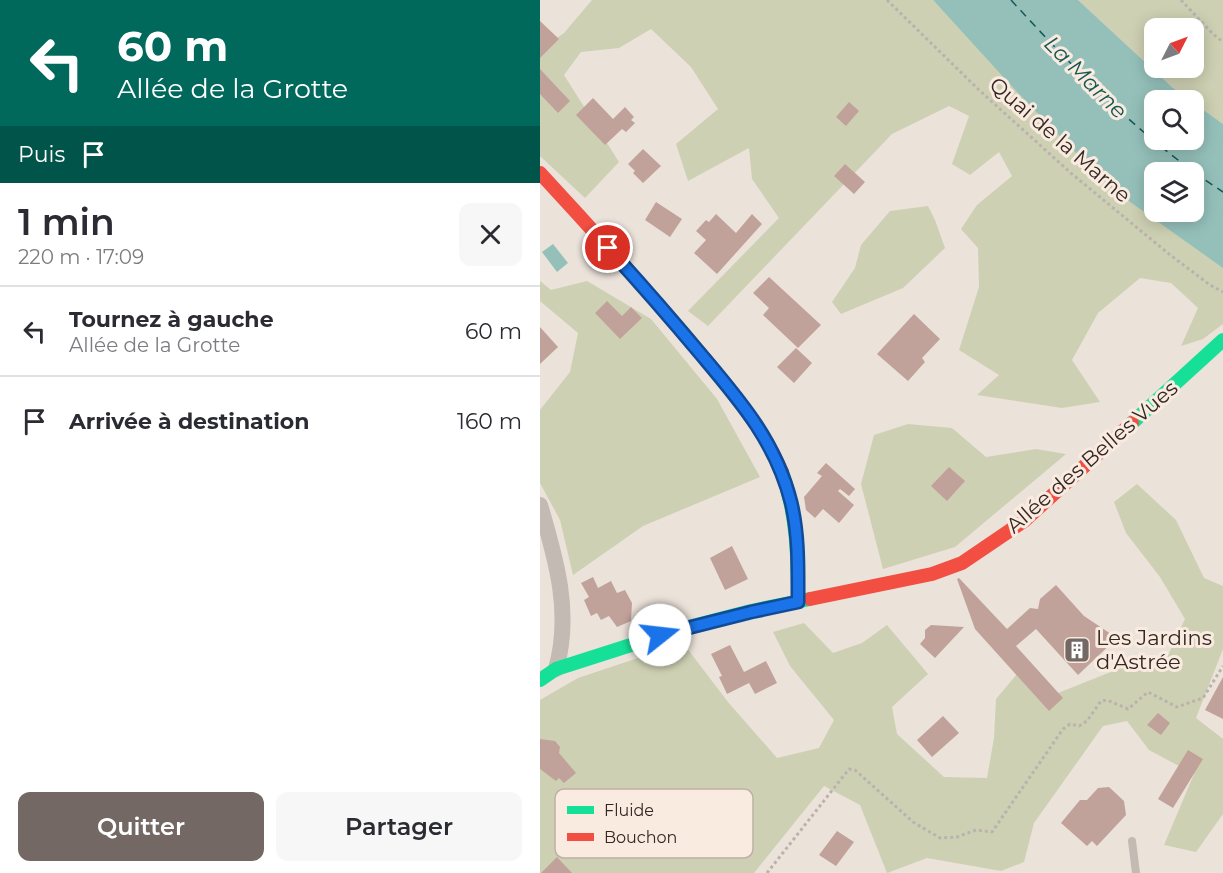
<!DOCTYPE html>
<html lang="fr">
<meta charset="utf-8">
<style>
body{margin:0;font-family:Montserrat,sans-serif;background:#f7f7f7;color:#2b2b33;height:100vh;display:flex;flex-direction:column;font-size:22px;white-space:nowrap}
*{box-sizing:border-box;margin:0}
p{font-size:20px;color:#7c7c81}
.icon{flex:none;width:33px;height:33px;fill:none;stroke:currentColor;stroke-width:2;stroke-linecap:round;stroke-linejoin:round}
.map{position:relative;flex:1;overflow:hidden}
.details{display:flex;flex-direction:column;background:#fff;width:540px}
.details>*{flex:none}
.banner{background:#00695c;color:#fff;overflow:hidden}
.needle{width:39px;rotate:48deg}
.tools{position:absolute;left:604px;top:18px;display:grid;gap:12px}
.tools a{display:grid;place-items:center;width:60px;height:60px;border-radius:12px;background:#fff;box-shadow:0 3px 15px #0003;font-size:30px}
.pin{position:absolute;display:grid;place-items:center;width:51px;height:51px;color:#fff;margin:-26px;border:3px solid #fff;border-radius:50%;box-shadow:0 2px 6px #0007}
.me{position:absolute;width:66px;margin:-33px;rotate:74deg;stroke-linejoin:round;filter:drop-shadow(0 0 4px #0008)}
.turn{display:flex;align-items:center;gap:21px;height:126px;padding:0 18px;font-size:27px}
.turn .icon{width:78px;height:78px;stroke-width:2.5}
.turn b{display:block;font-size:42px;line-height:51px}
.then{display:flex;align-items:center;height:57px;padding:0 18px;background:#0003;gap:12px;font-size:22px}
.round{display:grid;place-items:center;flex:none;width:63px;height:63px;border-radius:12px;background:#f7f7f7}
.head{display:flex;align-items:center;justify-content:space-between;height:102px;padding:0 18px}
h1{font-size:36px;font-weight:600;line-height:45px}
.cta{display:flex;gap:12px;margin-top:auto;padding:12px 18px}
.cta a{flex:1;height:69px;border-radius:12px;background:#736863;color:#fff;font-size:24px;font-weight:600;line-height:69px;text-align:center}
.cta a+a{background:#f7f7f7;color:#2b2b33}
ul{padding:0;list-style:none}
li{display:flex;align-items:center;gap:18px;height:90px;padding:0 18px;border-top:2px solid #e1e1e2}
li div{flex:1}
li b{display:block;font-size:22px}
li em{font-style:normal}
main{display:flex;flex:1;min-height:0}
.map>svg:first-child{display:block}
.green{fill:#ced0b3;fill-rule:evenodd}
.water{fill:#95c0ba;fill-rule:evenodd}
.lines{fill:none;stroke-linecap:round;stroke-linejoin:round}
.ferry{stroke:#165855;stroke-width:1.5;stroke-dasharray:8 6;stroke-linecap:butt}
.building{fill:#c1a29a}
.path{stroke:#bcb2ad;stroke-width:3;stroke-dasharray:3 3;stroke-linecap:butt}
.lane{stroke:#c4bab4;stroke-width:8}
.street{stroke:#c4bab4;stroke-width:16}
.fast{stroke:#16e098;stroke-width:14}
.jam{stroke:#f24e42;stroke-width:14}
.route-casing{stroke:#114b97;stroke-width:15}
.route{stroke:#1a73e8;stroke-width:10}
.labels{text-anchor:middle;stroke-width:6;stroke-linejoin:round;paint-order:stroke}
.street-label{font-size:21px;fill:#332723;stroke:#faebe0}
.poi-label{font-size:21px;fill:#332723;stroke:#faebe0;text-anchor:start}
.water-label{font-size:22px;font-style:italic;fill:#165855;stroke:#faebe0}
.key{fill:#faebe0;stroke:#beb0a7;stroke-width:1.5}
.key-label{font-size:16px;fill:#332723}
</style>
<main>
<section class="details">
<div class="banner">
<div class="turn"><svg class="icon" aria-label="left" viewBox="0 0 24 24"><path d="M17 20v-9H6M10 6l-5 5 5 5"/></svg><div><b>60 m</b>Allée de la Grotte</div></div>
<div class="then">Puis<svg class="icon" aria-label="arrive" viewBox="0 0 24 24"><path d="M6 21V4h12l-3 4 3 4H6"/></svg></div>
</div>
<div class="head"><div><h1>1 min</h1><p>220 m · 17:09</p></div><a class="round"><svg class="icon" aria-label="close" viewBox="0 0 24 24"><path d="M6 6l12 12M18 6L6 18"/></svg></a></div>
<ul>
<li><svg class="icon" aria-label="left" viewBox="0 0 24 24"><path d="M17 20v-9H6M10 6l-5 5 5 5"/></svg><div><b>Tournez à gauche</b><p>Allée de la Grotte</p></div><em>60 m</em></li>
<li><svg class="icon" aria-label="arrive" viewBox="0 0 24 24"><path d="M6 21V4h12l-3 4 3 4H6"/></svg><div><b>Arrivée à destination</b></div><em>160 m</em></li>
</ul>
<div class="cta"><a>Quitter</a><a>Partager</a></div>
</section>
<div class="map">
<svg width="683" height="873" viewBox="0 0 683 873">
<rect width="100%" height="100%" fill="#ebe2da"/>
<g class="green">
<path d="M52 0H393L569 187 683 267V324L663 339 641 346 658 308 631 283 600 278 558 313 532 360 560 402 522 408 437 395 459 375 419 350 439 287 438 248 421 229 437 205 472 176 459 152 430 175 412 164 429 116 409 106 352 134 168 326 148 311 239 218 212 179 209 148 148 181 136 144 178 109 151 67 111 29 79 48 41 52 24 75 79 162 45 198 0 156V50L24 33Z"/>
<path d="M538 0H683V124L654 103V100H650L633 88ZM615 28H654V68H615Z"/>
<path d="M388 206 395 220 405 248 363 288 301 314 292 302 315 268 321 245 350 211Z"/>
<path d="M0 281 11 290 47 281 111 319 177 399 220 477 103 526 33 575 20 520 0 483V410L30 372 38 333 0 301Z"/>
<path d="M368 424 412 428 446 457 496 449 526 454 415 547 343 569 321 484 334 435Z"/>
<path d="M597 484 636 520 664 578 683 586V649L656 718 683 739V814L656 852 624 845 654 774 609 750 587 721 563 726 494 823 484 862 461 871 387 858 347 873 320 805 284 786 214 873H0V700L38 678 143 643 188 702 237 758 279 748 294 720 250 666 233 632 264 623 293 653 322 643 347 625 388 674 352 707 357 734 404 777 447 778 454 738 456 699 477 674 518 693 586 666 622 668 645 619 620 577 586 533 574 502Z"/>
</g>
<g class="water">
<path d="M393 0H538L633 88 650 100H615V140H654V103L683 124V268L569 187 479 94ZM654 172V212H615V172Z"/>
<path d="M13 244 28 263 17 272 2 252Z"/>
</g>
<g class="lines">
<path class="ferry" d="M471 0C536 71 602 139 683 192"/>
</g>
<g class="building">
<path d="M0 21 19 39 0 58Z"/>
<path d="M0 69 30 101 18 113 0 94Z"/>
<path d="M53 98 73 119 85 107 94 117 91 120 95 123 86 132 82 129 65 145 36 115Z"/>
<path d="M309 102 319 111 306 126 296 117Z"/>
<path d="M103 149 121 166 103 183 93 173 95 171 88 164Z"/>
<path d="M305 164 325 182 314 194 294 176Z"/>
<path d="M116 202 142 219 130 237 105 220Z"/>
<path d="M176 214 196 233 212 214 222 224 177 274 154 253 166 240 156 231 166 220 169 222Z"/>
<path d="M229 277 281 325 258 348 223 315 229 308 213 293Z"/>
<path d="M67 301 82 316 91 307 102 318 80 339 55 313Z"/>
<path d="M374 314 400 339 382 358 385 362 368 381 337 354Z"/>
<path d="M0 327 18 347 0 364Z"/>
<path d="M256 348 272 363 254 383 237 367Z"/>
<path d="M286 463 315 489 309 496 300 489 298 491 314 505 299 523 283 509 275 518 266 510 264 497 282 476 277 473Z"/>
<path d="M409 467 425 481 407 501 391 486Z"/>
<path d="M192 546 208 579 185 590 170 558Z"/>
<path d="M53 577 58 588 71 581 77 593 85 590 92 603 91 621 77 627 69 616 61 620 57 613 51 616 44 600 49 597 41 583Z"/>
<path d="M419 578 467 629 490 608 498 609 500 599 516 585 544 616 577 638 538 675 496 629 476 646 523 698 509 711 435 629 417 579Z"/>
<path d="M391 625 424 627 395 658 380 644 385 638V630Z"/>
<path d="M190 645 204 672 226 661 237 683 215 694 209 683 187 694 179 677 182 676 171 654Z"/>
<path d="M683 677V719L665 710Z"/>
<path d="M618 713 630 723 621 735 607 725Z"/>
<path d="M403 716 419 733 392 757 377 740Z"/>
<path d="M0 739 15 741 20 747 19 753 36 773 24 783 19 778 16 781 0 769Z"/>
<path d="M648 750 663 759 633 808 618 799Z"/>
<path d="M569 787 584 801 586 815 557 846 552 841 547 846 521 823 540 800H547L558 788Z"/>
<path d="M297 831 314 842 296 866 279 855Z"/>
<path d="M17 857 32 873H1Z"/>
</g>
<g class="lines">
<g class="path">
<path d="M347 0 439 90 532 174 629 254 670 285 683 292"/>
<path d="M641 0 673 34 683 42"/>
<path d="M227 873 309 769 315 770 373 822 400 838 417 837 436 830 452 832 523 729 530 724 539 726 547 721 561 701 567 700 588 709 608 692 637 707 663 698 683 666"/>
</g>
<path class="lane" d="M592 841 596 873"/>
<path class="street" d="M0 505C16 559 32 613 16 669"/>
<g class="fast">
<path d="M592 423 683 340"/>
<path d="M242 472C257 515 258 557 258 602"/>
<path d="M0 680 16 669 141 629 211 611 270 599"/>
</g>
<g class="jam">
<path d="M0 173C51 228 101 284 150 341 185 383 220 422 242 472"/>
<path d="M270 599 392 574 422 563 484 521 592 423"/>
</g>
</g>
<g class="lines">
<defs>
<path id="route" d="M68 248C101 284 133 321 164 358 202 403 236 443 251 502 259 535 258 568 258 602L211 612 120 635"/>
</defs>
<use href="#route" class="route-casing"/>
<use href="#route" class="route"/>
</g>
<defs>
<symbol id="building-square" viewBox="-11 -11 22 22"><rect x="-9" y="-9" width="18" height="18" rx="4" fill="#736863" stroke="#faebe0"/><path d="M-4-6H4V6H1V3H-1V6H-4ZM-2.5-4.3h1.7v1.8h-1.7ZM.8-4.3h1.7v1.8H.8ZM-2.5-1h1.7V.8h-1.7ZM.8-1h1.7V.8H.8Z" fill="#fff"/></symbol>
</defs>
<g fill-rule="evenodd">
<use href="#building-square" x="522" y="635" width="30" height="30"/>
</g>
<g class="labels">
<g class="street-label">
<text transform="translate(520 140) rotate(41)" y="7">Quai de la Marne</text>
<text transform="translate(552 457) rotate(-41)" y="7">Allée des Belles Vues</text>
</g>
<g class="poi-label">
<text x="556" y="645">Les Jardins<tspan x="556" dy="24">d'Astrée</tspan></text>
</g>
<g class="water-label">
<text transform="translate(546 77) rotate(45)" y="8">La Marne</text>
</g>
</g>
<rect x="15" y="789" width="198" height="69" rx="9" class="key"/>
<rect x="27" y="806" width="27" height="8" fill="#16e098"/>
<rect x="27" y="833" width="27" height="8" fill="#f24e42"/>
<g class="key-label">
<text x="64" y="816">Fluide</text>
<text x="64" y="843">Bouchon</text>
</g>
</svg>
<div class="tools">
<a><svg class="needle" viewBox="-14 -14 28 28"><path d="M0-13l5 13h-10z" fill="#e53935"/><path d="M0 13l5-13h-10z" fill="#7c7c81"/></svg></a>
<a><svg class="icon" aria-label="search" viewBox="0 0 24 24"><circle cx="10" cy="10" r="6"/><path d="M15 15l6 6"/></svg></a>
<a><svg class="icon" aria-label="layers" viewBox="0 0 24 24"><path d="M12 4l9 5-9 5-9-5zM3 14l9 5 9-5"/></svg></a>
</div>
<div class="pin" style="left:68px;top:248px;background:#d93025"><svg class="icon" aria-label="arrive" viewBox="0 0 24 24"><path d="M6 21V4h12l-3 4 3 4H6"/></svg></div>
<svg class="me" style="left:120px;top:635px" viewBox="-20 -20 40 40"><circle r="19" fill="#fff"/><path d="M0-13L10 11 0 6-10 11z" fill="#1a73e8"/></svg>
</div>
</main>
